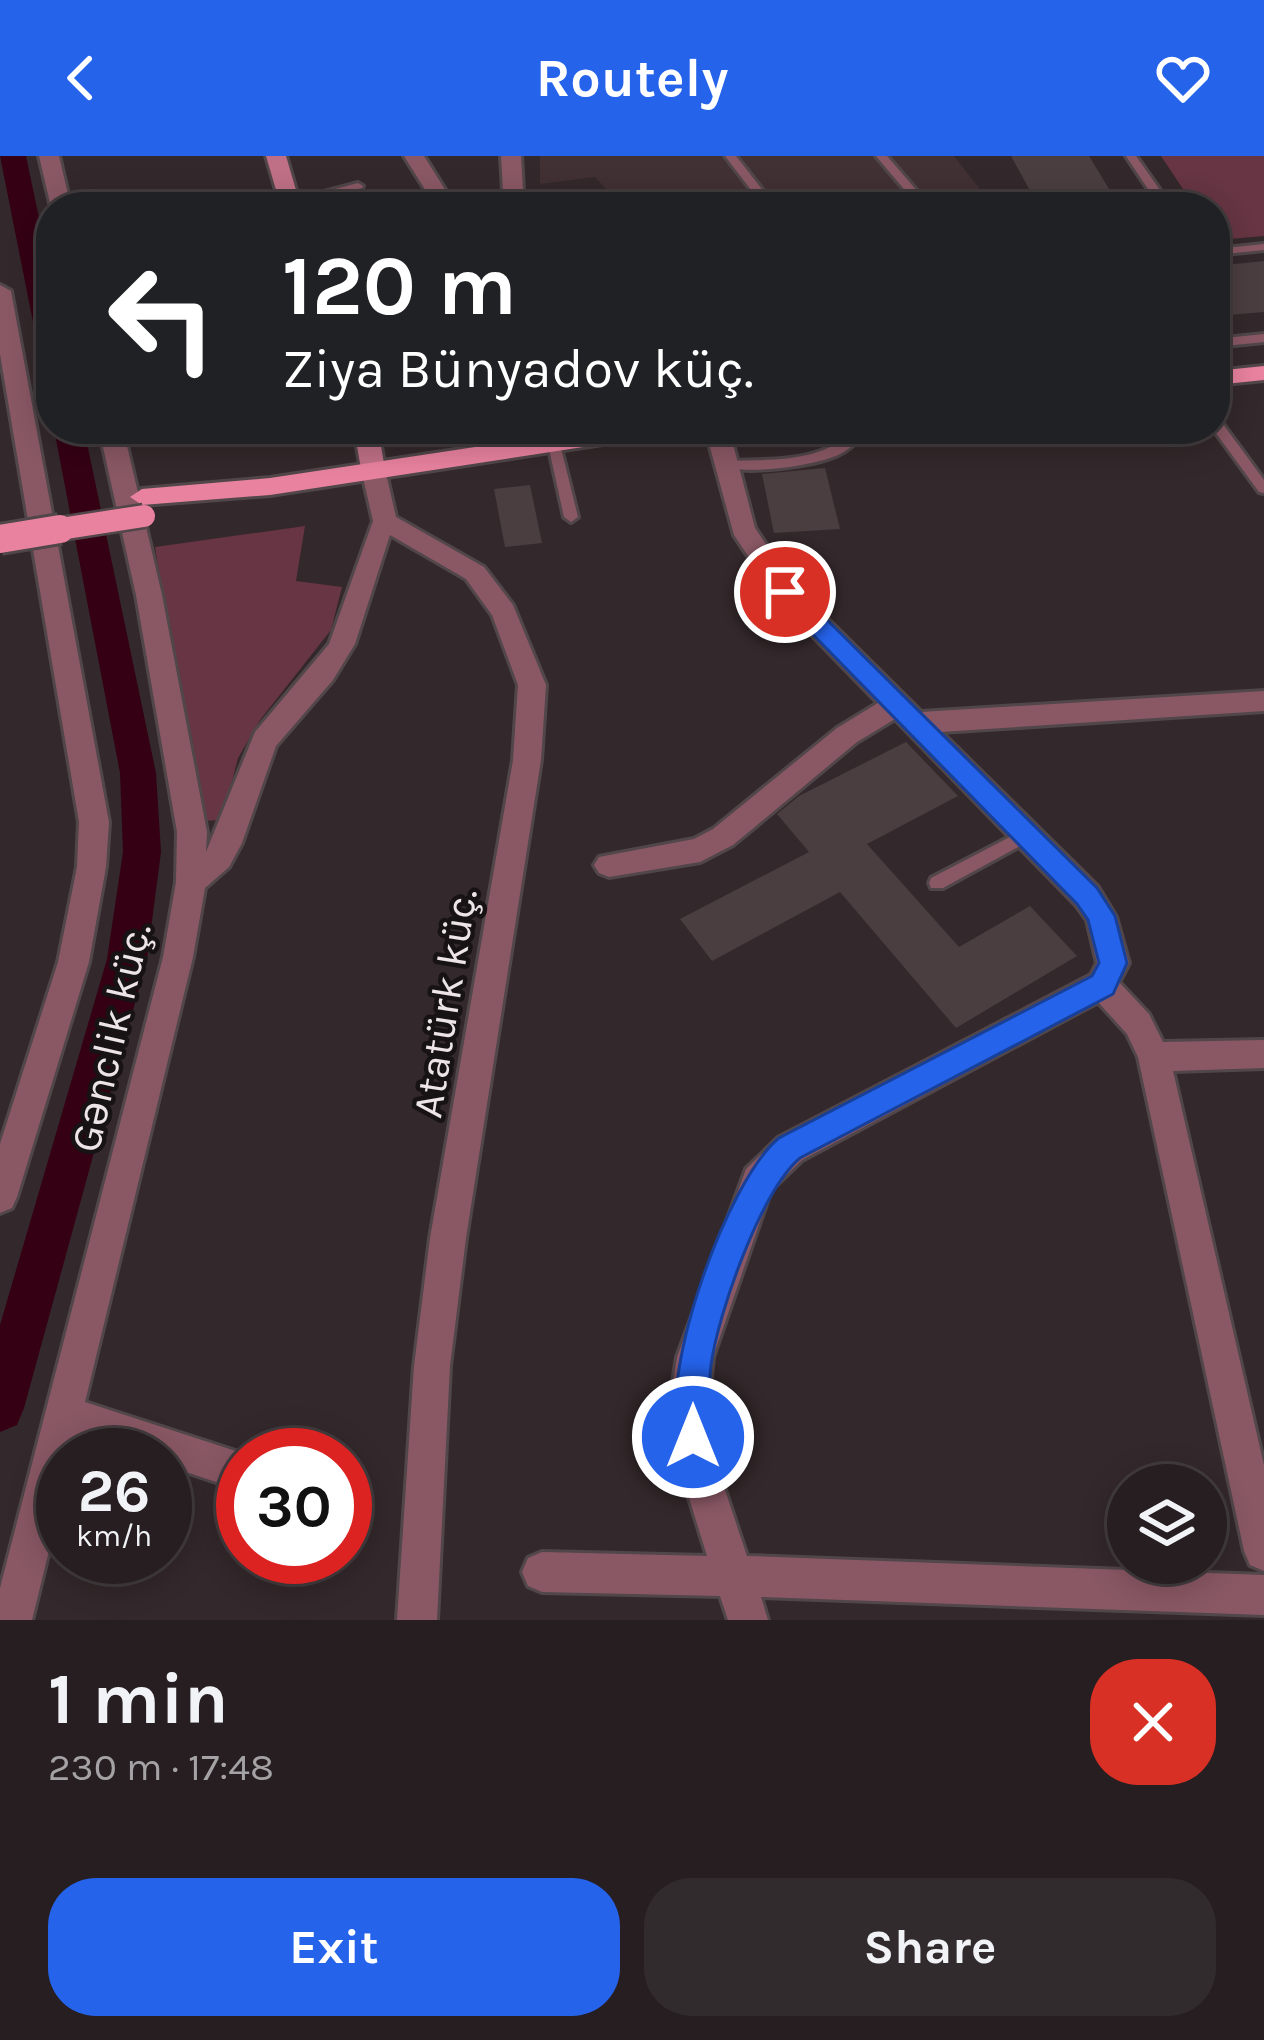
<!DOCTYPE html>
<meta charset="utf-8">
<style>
body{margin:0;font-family:Karla,sans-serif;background:#322b2d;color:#f1f3f6;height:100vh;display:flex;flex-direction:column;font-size:45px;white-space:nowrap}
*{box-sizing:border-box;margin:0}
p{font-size:39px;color:#a4a2a5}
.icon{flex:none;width:66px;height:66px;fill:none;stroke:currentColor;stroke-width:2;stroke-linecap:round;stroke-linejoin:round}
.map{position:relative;height:1464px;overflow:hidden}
.panel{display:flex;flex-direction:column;background:#261e20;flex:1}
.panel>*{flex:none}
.top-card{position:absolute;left:36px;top:36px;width:1194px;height:252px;border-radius:48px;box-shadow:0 6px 30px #0003,0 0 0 3px #423c3e;background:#202124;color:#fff;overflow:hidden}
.buttons{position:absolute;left:1107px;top:1308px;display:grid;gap:24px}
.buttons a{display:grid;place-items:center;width:120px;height:120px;border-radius:50%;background:#261e20;box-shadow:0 6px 30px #0003,0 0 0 3px #423c3e;font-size:60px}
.speed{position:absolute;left:36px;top:1272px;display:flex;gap:24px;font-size:60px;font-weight:700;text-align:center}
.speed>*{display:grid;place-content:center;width:156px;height:156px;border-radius:50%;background:#261e20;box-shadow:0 6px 30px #0003,0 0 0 3px #423c3e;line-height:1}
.speed small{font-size:30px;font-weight:400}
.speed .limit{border:18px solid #d22;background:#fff;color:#111}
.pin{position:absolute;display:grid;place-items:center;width:102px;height:102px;color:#fff;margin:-51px;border:6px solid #fff;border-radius:50%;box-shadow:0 3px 12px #0007}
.me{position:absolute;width:132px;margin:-66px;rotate:0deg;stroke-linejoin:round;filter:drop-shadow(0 0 9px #0008)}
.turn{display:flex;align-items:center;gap:42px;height:252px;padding:0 48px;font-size:54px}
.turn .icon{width:156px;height:156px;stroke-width:2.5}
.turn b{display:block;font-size:84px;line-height:102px}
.round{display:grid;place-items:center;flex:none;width:126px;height:126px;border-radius:48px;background:#322b2d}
.head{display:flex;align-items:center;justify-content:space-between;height:204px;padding:0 48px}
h1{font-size:72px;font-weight:700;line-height:90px}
.action{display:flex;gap:24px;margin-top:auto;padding:24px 48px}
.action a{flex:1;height:138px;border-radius:48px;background:#2563eb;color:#fff;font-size:48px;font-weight:700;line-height:138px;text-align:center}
.action a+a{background:#322b2d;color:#f1f3f6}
header{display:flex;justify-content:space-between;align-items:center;height:156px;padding:0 48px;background:#2563eb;color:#fff;font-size:54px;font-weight:700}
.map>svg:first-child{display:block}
.built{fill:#413034}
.green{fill:#673543}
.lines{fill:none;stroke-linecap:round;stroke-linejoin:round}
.canal{fill:#350014;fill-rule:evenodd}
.building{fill:#4b3e41}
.lane-casing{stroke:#514649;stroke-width:6}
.street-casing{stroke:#514649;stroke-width:6}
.secondary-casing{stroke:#514649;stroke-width:6}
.primary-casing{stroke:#514649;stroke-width:6}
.lane{fill:#8a5865;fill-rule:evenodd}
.street{fill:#8a5865;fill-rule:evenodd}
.secondary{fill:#bf7086;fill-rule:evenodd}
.primary{fill:#e8829f;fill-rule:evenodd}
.primary-bridge-far1-casing{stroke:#514649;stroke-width:27;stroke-linecap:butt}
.primary-bridge-casing{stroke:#514649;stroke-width:34;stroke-linecap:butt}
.primary-bridge-far1{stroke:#e8829f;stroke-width:22}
.primary-bridge{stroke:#e8829f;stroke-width:28}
.route{fill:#2563eb;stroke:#184099;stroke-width:3}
.labels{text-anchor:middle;stroke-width:9;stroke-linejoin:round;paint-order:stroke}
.street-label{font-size:42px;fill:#ece4e6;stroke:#171213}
</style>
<header><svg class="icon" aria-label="back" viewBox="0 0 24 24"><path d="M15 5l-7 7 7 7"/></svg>Routely<svg class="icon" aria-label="heart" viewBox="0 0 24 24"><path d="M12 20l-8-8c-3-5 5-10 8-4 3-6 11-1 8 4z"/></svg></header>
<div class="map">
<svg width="1264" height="1464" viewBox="0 0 1264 1464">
<rect width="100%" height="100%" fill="#33282b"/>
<path class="built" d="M540 0H954L994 51H622L595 21 540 28Z"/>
<g class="green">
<path d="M1161 0H1264V80L1218 84 1215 51H1195Z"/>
<path d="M305 370 296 425 342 431 331 474 260 564 238 602 222 664 200 665 155 391Z"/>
</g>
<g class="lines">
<g class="canal">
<path d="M0 0H26L51 119V195L37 186Z"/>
<path d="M54 273H84L156 617 161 696 147 803 24 1252 17 1269 0 1276V1169L107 803 123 696 120 617Z"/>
</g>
</g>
<g class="building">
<path d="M1011 0H1089L1120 51H1039Z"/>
<path d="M1264 105V156L1215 160V110Z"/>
<path d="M825 312 840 373 774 377 762 318Z"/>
<path d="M530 329 542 387 505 391 494 333Z"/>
<path d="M906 586 958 640 867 688 959 791 1030 750 1077 800 956 872 840 736 712 805 680 763 809 696 777 658 799 640Z"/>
</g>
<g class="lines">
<defs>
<g id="lane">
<path d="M725 0H736L776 51H764Z"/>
<path d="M876 0H887L931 51H919Z"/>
<path d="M1126 0H1136L1172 51H1160Z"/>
<path d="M358 27 363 30 362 32 289 50 283 47Z"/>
<path d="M1264 88V94L1215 99V93Z"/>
<path d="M1264 178V186L1215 191V183Z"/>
<path d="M1215 263 1220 264 1264 324V337L1259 336 1213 273H1215Z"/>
<path d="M855 273H868C859 284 851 293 838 299 814 310 743 320 720 309L727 305C772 303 821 308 855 273Z"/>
<path d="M553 280 559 284 578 361 571 366 564 361 547 284Z"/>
<path d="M1025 673 1031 674 1033 679 1031 684 943 732H931L929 727 931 722Z"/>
</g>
<g id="street">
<path d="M39 0H59L71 51H51Z"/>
<path d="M404 0H424L456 51H436Z"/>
<path d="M501 0H521L524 51H504Z"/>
<path d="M0 129 11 135 109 666 106 711 89 806 17 1041 12 1052 0 1057V988L58 806 77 711 79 666 0 198Z"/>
<path d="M99 273H123L162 439 207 676 206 696 255 576 329 488 373 365 361 313 365 307H381L385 313 396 361 484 411 513 449 546 529 541 604 466 1082 450 1210 437 1464H397L414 1210 430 1082 513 604 518 529 492 459 466 423 390 379 355 488 333 524 276 590 242 687 229 711 205 732 193 801 85 1246 248 1299H243V1335L165 1309V1299H133L77 1280 72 1299H63V1338L32 1464H0V1432L163 801 176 726 177 676 136 439Z"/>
<path d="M705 273H729L755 372 794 430 921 556 1264 535V555L941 576 1098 731 1116 761 1129 807 1119 826 1149 858 1163 886 1264 884V912L1173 915 1264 1309V1415L1250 1409 1244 1395 1138 901 1127 878 1098 846 802 1004 771 1034 713 1201 709 1239 720 1319 747 1400 1264 1419V1459L761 1441 768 1464H728L720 1440 542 1436 528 1430 522 1416 528 1402 542 1396 707 1400 682 1319 671 1239 677 1201 746 1013 778 982 1091 819 1097 807 1087 764 1076 749 895 563 857 586 733 689 700 706 609 721 599 717 594 709 599 701 694 683 713 673 837 572 878 547 776 442 734 379Z"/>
<path d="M345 1330 361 1336 366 1350 361 1364 347 1369Z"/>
</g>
<g id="secondary">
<path d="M266 0H286L301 51H281Z"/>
<path d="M354 273H378L385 313 381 319H365L361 313Z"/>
</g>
<g id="primary">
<path d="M1264 210V224L1215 229V215Z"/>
<path d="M595 273H667L655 280 270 339 142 349 130 341 142 333 270 322Z"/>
</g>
</defs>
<use href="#lane" class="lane-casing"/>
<use href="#street" class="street-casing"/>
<use href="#secondary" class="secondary-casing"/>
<use href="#primary" class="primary-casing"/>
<use href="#lane" class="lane"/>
<use href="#street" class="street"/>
<use href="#secondary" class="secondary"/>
<use href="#primary" class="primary"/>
<defs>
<path id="primary-bridge-far1" d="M41 376 144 360"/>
<path id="primary-bridge" d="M0 383 60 373"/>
</defs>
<use href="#primary-bridge-far1" class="primary-bridge-far1-casing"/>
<use href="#primary-bridge" class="primary-bridge-casing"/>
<use href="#primary-bridge-far1" class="primary-bridge-far1"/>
<use href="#primary-bridge" class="primary-bridge"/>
</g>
<path class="route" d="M785 428 793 430 1097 732 1115 760 1127 807 1113 838 800 1002C761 1035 718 1157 711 1209 707 1236 715 1269 705 1293L693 1299 681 1293C654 1229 726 1025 779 982L1092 820 1099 807 1088 764 1077 748 777 442V430Z"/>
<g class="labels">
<g class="street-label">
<text transform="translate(444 847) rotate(-81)" y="15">Atatürk küç.</text>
<text transform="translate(110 881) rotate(-77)" y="15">Gənclik küç.</text>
</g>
</g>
</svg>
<div class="buttons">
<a><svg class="icon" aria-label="layers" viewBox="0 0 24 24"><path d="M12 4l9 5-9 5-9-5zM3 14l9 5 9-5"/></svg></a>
</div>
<div class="speed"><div>26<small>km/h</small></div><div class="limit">30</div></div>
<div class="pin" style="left:785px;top:436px;background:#d93025"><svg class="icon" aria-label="arrive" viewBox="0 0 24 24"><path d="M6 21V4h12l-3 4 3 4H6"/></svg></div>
<svg class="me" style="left:693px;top:1281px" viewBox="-20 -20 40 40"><circle r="17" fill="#2563eb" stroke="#fff" stroke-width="3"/><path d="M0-11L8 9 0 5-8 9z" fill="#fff"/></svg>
<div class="top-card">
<div class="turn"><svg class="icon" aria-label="left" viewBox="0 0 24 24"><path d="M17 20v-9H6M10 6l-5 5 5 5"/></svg><div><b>120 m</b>Ziya Bünyadov küç.</div></div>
</div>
</div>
<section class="panel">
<div class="head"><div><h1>1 min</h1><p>230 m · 17:48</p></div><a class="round" style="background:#d93025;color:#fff"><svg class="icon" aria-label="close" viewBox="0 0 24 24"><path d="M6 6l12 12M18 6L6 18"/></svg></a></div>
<div class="action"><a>Exit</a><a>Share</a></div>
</section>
